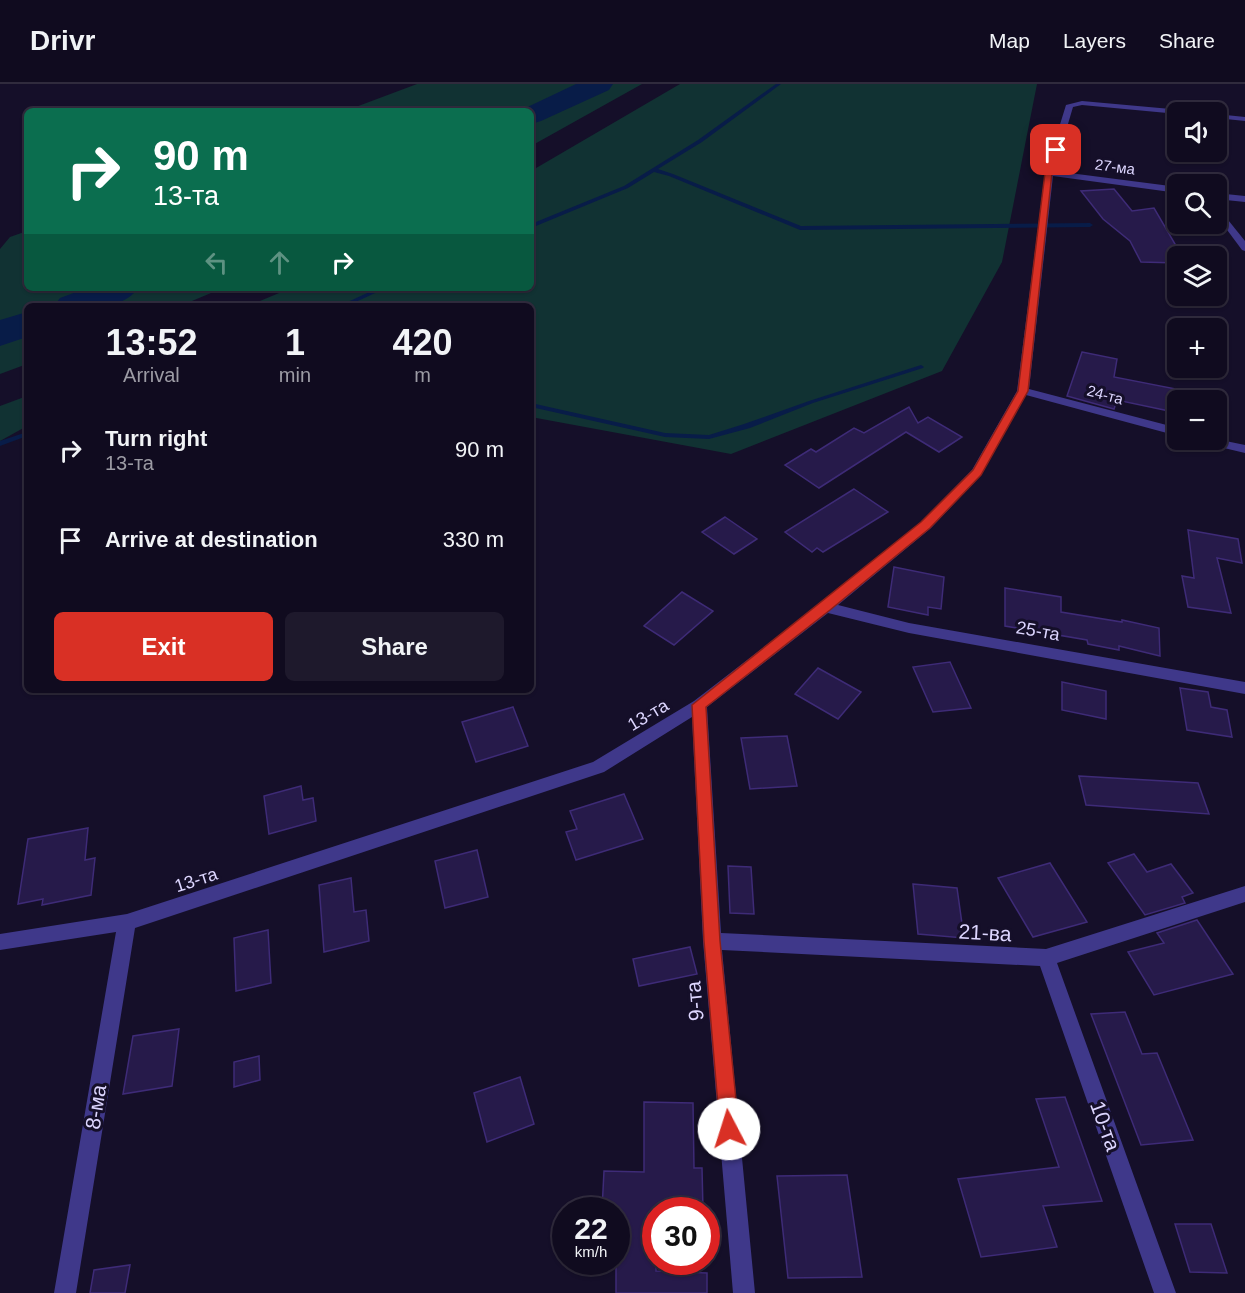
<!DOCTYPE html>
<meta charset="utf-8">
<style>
body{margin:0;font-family:Helvetica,sans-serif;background:#1e192c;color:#f1f3f6;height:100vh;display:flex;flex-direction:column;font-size:22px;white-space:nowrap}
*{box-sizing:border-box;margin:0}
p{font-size:20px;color:#9c9ba4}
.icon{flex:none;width:33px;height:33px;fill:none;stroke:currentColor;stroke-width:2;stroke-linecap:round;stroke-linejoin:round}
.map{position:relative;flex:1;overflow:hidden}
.side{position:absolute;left:24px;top:219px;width:510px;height:390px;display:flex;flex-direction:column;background:#100b1f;border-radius:9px;box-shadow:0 2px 4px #0004,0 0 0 2px #302b3d}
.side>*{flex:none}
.guide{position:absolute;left:24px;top:24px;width:510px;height:183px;border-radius:9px;box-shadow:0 2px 4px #0004,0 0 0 2px #302b3d;background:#0b6e4f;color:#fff;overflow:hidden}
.tools{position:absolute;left:1167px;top:18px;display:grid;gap:12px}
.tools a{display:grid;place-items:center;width:60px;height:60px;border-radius:9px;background:#100b1f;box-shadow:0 2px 4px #0004,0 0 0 2px #302b3d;font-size:30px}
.speed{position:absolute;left:552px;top:1113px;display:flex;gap:12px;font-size:30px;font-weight:700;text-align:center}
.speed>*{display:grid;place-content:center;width:78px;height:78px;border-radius:50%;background:#100b1f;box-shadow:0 2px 4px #0004,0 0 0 2px #302b3d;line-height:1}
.speed small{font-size:15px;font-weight:400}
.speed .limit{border:9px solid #d22;background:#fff;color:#111}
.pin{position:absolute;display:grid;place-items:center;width:51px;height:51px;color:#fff;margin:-26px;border-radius:12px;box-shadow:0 3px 9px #0006}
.me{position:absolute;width:66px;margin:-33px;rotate:355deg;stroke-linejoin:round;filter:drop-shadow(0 0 4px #0008)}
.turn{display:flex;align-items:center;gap:21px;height:126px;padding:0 30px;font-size:27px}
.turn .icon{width:78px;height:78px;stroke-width:2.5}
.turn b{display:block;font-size:42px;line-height:51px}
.lanes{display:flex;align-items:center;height:57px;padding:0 30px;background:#0003;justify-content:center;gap:30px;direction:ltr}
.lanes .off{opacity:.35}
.eta{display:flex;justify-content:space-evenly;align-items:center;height:102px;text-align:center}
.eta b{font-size:36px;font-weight:700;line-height:42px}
.cta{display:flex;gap:12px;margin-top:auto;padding:12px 30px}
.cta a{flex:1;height:69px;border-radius:9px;background:#d93025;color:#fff;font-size:24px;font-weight:700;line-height:69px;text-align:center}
.cta a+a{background:#1e192c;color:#f1f3f6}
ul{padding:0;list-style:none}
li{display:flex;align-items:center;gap:18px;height:90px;padding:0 30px}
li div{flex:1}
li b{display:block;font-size:22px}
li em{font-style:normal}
header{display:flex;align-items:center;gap:36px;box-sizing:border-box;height:84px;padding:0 30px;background:#100b1f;border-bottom:2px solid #302b3d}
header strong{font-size:28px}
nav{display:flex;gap:33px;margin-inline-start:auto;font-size:21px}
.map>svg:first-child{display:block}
.green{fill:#113233}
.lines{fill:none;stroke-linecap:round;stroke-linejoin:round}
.stream{fill:#081c48;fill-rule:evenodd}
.river{fill:#081c48;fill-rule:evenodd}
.building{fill:#261a4a;stroke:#3e2b77;stroke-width:1.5}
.minor{fill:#3f388a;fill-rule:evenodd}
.route{fill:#d93025;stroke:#8d1f18;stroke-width:1.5}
.labels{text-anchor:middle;stroke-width:6;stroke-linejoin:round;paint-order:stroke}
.far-street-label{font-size:15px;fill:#ddd6ff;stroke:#150f29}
.street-label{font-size:18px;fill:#ddd6ff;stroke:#150f29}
.near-street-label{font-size:21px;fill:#ddd6ff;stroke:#150f29}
</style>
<header>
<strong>Drivr</strong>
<nav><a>Map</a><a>Layers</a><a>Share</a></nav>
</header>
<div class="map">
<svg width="1245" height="1209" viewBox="0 0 1245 1209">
<rect width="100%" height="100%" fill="#150f29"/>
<g class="green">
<path d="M417 0H642L531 62V27H345Z"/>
<path d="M680 0H1037L1002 178 942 287 731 370 531 333V222H248L291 204H531V87Z"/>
<path d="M27 147V204H223L180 222H27V280L0 290V165L10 153Z"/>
<path d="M27 312V342L0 357V322Z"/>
</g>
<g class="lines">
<g class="stream">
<path d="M776 0H781L702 58 658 85 673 90 801 142 1090 139 1093 141 1090 143 800 146 669 92 654 88 628 104 531 144V140L624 102 698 56Z"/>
<path d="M378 204H386L347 222H339Z"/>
<path d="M921 281 924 283 923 284 813 319 750 344 709 355 665 353 531 323V319L665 349 709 351 744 340 809 317Z"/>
<path d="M27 348V352L0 362V357Z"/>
</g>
<g class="river">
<path d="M576 0H613L609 6 541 37 531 40V27H519Z"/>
<path d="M87 204H138C121 229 81 222 54 222L60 214Z"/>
<path d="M27 228V253L0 262V236Z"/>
</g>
</g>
<g class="building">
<path d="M1114 105 1132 127 1154 124 1182 172H1178V179L1141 178 1130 157 1103 135 1081 107Z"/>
<path d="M1082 268 1117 275 1114 293 1176 305 1174 328 1117 316 1114 325 1067 312Z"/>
<path d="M909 323 918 339 928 333 962 353 939 368 906 348 819 404 785 381 811 365 816 368 854 344 864 349Z"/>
<path d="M854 405 888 428 823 468 817 464 812 468 785 448Z"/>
<path d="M725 433 757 455 734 470 702 448Z"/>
<path d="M1188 446 1238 455 1242 479 1217 474 1231 529 1188 523 1182 492 1194 494Z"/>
<path d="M894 483 944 493 941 525 928 523V531L888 523Z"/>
<path d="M1005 504 1061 513V528L1122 538V536L1159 544 1160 572 1119 562V566L1088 560 1087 556 1005 542Z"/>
<path d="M682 508 713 527 674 561 644 542Z"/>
<path d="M950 578 971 624 933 628 913 583Z"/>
<path d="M818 584 861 608 838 635 795 610Z"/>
<path d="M1062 598 1106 607V635L1062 626Z"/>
<path d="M1180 604 1208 608 1211 623 1227 626 1232 653 1187 646Z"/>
<path d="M513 623 528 662 476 678 462 638Z"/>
<path d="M787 652 797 702 750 705 741 654Z"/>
<path d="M1079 692 1198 699 1209 730 1086 721Z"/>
<path d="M301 702 303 716 313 714 316 737 269 750 264 712Z"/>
<path d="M624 710 643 755 576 776 566 748 577 745 570 727Z"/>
<path d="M88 744 85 776 95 774 91 811 42 821 43 815 18 820 28 755Z"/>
<path d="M477 766 488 813 445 824 435 777Z"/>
<path d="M1134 770 1147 788 1171 780 1193 809 1182 813 1185 819 1145 831 1108 779Z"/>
<path d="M1050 779 1087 838 1033 853 998 794Z"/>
<path d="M728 782 751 783 754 830 730 829Z"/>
<path d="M351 794 354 828 366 826 369 857 324 868 319 801Z"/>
<path d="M913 800 957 804 964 854 918 850Z"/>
<path d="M1197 836 1233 890 1154 911 1128 868 1164 859 1157 849Z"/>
<path d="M268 846 271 899 236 907 234 854Z"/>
<path d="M690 863 697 890 639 902 633 875Z"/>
<path d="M1125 928 1142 970 1157 969 1193 1056 1141 1061 1091 930Z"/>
<path d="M179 945 172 1002 123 1010 133 952Z"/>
<path d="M259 972 260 996 234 1003V978Z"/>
<path d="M520 993 534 1040 487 1058 474 1009Z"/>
<path d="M1065 1013 1102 1117 1043 1122 1057 1163 981 1173 958 1095 1059 1083 1036 1015Z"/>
<path d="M644 1018 693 1019 694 1084H702L703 1126H656V1187L707 1189V1209H616V1126H602L604 1087 644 1088Z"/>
<path d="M847 1091 862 1193 788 1194 777 1092Z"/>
<path d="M1175 1140H1211L1227 1189 1190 1188Z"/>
<path d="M130 1181 125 1209H90L94 1186Z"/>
</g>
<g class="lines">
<g class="minor">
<path d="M1082 17 1182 26 1186 28 1178 30 1082 21 1073 23 1054 87 1178 103V109L1053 92 1029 305 1178 344V352L1026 311 981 391 931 444 838 521 909 539 1245 598V610L909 549 828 529 707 623 721 849 1046 865 1245 802V818L1057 879 1176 1209H1154L1040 882 722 866 755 1209H733L703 857 692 633 604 688 135 844 76 1209H54L116 848 0 866V850L127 830 593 678 694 617 821 519 921 438 972 386 1017 307 1045 89 1066 21Z"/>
<path d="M1216 30 1245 33V37L1216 34Z"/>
<path d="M1216 109 1245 112V118L1216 115Z"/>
<path d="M1216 121 1245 157V167L1242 166 1216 131Z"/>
<path d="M1216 355 1245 361V369L1203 359 1201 356Z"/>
</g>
</g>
<path class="route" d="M1056 64 1060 66 1052 89 1028 307 981 391 930 444 830 526 706 623 720 857 739 1045 736 1051 729 1054 723 1051 720 1045 704 857 692 621 921 438 973 386 1018 307 1045 89 1052 66Z"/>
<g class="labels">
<g class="far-street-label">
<text transform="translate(1115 83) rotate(8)" y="5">27-ма</text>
<text transform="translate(1105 311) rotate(15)" y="5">24-та</text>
</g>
<g class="street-label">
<text transform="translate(1038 547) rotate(10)" y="6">25-та</text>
<text transform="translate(648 631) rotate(-31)" y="6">13-та</text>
<text transform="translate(196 796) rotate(-18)" y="6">13-та</text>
</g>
<g class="near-street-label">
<text transform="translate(985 849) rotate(3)" y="7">21-ва</text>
<text transform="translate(695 917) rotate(-95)" y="7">9-та</text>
<text transform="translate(96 1023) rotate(-81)" y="7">8-ма</text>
<text transform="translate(1105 1042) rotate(70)" y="7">10-та</text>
</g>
</g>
</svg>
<div class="tools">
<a><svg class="icon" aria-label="sound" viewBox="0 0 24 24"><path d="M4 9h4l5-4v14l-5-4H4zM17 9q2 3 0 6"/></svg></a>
<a><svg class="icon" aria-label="search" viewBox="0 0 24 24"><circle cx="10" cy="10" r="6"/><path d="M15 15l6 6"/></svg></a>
<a><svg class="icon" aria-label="layers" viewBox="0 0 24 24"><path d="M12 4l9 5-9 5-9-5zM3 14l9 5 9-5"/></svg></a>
<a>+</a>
<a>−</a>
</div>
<div class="speed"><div>22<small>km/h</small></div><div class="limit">30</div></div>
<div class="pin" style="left:1056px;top:66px;background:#d93025"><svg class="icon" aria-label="arrive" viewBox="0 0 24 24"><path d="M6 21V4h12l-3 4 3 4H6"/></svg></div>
<svg class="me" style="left:729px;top:1045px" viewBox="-20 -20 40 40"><circle r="19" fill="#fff"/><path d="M0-13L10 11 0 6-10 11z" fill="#d93025"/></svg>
<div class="guide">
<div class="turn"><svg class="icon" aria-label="right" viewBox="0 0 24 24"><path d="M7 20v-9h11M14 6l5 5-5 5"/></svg><div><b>90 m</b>13-та</div></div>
<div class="lanes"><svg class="icon off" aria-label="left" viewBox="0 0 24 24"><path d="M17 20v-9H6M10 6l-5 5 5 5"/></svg><svg class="icon off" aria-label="ahead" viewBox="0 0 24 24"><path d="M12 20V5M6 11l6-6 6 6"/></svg><svg class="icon" aria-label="right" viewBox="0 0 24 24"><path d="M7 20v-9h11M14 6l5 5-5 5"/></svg></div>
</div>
<section class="side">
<div class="eta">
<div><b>13:52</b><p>Arrival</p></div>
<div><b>1</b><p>min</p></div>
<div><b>420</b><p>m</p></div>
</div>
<ul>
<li><svg class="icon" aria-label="right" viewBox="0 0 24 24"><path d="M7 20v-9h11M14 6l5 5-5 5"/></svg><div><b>Turn right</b><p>13-та</p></div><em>90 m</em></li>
<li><svg class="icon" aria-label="arrive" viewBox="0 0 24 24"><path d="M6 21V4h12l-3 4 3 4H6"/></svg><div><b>Arrive at destination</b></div><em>330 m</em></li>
</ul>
<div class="cta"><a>Exit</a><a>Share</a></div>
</section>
</div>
